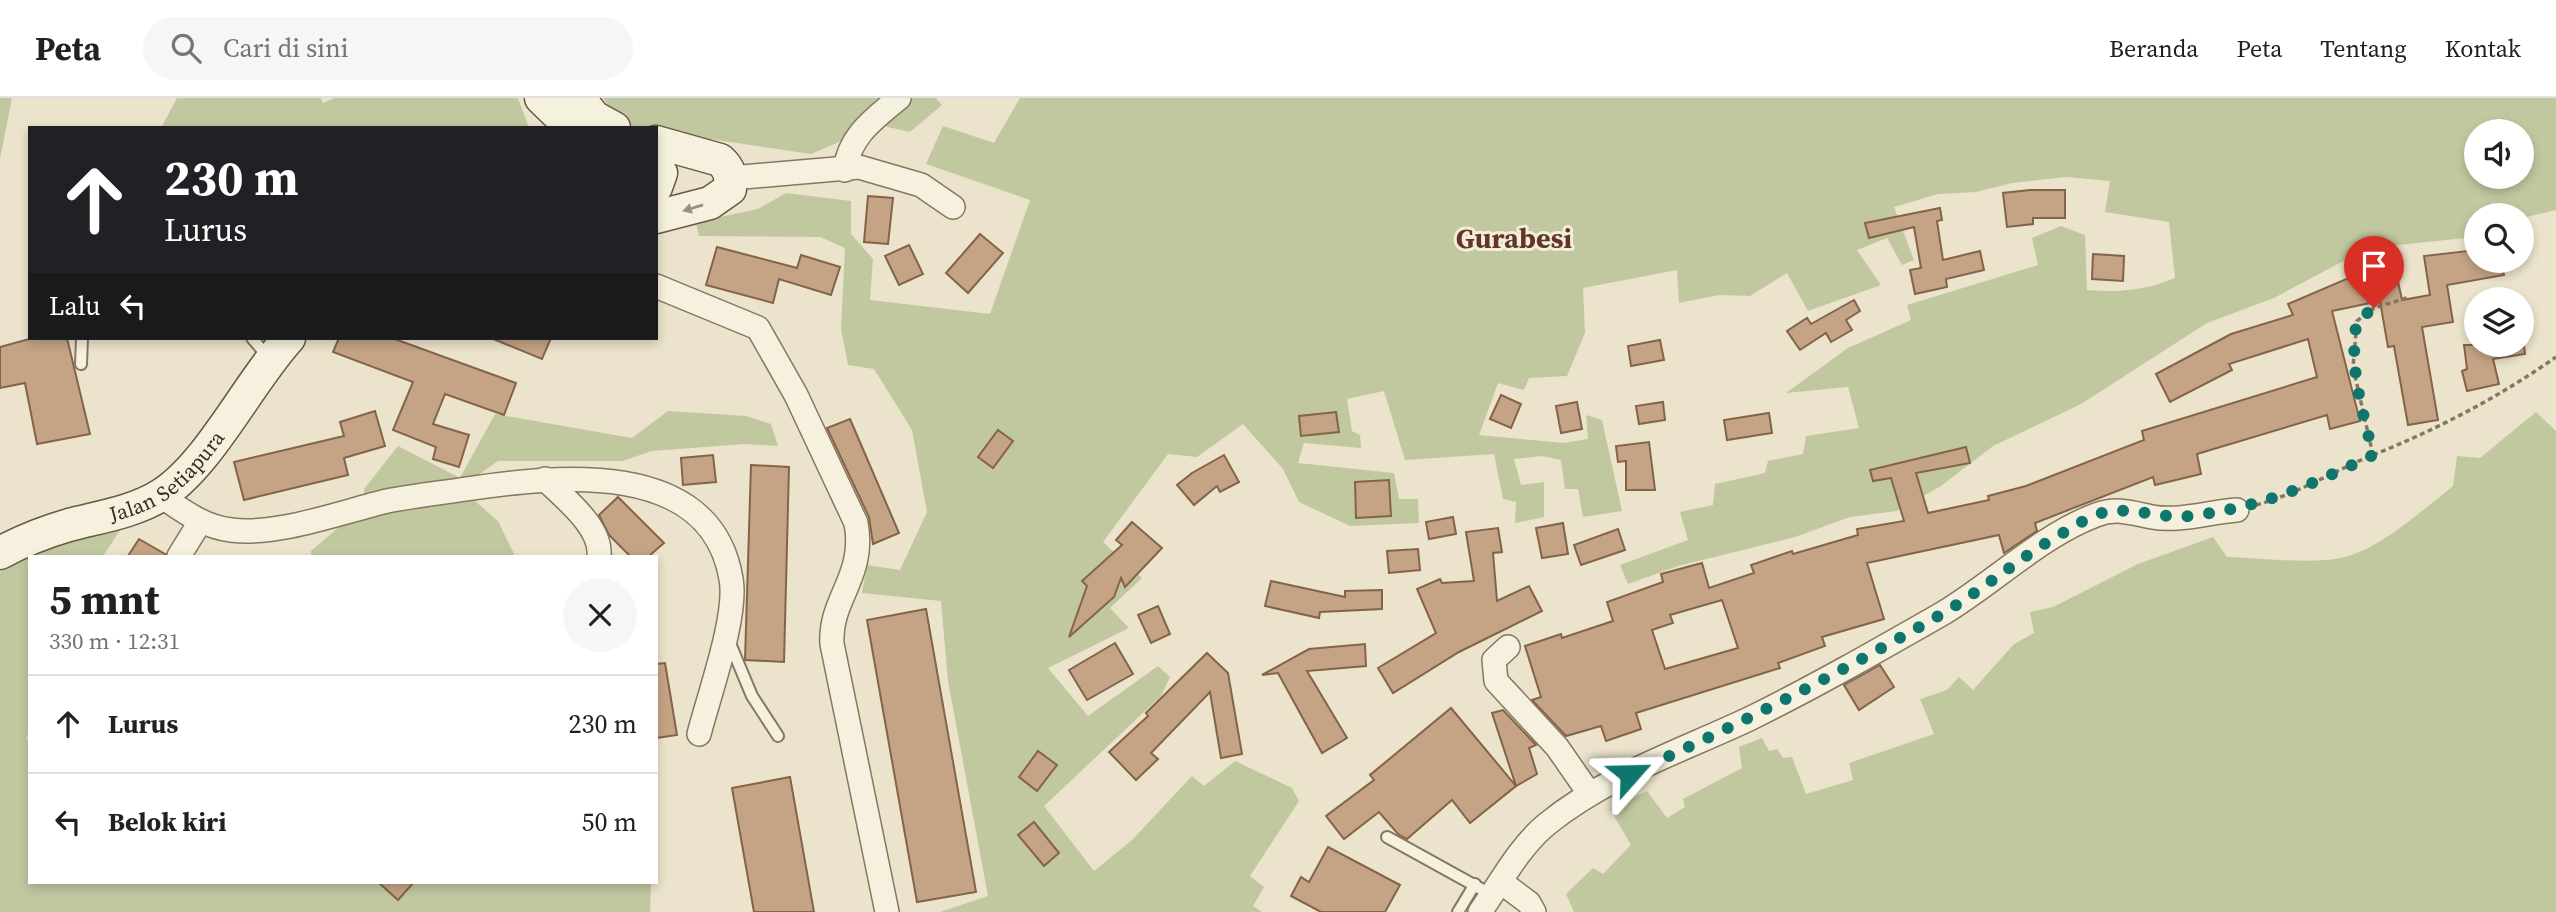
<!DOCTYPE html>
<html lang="id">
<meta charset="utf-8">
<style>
body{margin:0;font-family:"Source Serif 4",serif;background:#f6f6f6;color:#202124;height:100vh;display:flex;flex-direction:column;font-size:26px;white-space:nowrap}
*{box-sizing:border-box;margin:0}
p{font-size:23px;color:#757577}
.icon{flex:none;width:38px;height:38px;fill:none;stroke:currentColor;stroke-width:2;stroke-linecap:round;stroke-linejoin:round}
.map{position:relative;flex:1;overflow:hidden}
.sheet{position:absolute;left:28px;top:457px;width:630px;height:329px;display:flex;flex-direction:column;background:#fff;border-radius:0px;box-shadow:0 4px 10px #0003}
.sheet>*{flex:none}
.top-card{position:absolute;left:28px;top:28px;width:630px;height:214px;border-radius:0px;box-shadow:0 4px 10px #0003;background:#202124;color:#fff;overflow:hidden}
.buttons{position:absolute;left:2464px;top:21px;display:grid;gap:14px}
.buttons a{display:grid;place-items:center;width:70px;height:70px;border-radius:50%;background:#fff;box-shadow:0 4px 10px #0003;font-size:35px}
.pin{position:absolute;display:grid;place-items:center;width:60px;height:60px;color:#fff;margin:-72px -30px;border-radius:50% 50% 50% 0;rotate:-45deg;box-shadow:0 0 7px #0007}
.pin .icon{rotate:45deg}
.me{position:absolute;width:77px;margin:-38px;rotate:65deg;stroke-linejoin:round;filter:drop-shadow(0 0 5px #0008)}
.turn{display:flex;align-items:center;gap:24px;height:147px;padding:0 21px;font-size:32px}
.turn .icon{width:91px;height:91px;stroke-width:2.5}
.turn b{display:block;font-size:49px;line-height:60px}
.then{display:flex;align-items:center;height:66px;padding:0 21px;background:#0003;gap:14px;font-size:26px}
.round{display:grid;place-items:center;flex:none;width:74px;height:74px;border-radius:37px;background:#f6f6f6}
.summary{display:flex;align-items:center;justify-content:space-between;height:119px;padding:0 21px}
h1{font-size:42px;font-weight:700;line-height:52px}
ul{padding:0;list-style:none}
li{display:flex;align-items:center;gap:21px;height:98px;padding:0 21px;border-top:2px solid #e0e0e0}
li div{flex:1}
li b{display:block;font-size:26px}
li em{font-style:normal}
header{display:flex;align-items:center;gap:42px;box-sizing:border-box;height:98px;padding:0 35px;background:#fff;border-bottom:2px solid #e0e0e0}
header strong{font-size:33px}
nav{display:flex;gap:38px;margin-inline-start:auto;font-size:24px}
.search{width:490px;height:63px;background:#f6f6f6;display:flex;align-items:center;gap:18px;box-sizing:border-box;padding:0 24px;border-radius:38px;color:#757577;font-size:26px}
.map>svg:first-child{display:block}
.green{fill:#c1c8a0;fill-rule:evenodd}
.building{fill:#c5a485;stroke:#836449;stroke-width:2;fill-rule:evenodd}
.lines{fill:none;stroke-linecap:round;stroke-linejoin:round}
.lane-casing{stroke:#867761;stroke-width:14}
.street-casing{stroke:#867761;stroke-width:26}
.secondary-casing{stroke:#685844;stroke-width:35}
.path{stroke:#867761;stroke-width:3.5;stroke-dasharray:5 3.5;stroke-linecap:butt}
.lane{stroke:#f6f0de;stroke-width:10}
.street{stroke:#f6f0de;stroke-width:23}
.secondary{stroke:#f6f0de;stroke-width:32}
.oneway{fill:#978f80}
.route{stroke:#0f766e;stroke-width:12;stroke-dasharray:0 21.6}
.labels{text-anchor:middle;stroke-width:6;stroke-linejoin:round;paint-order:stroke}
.street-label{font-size:21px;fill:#382e23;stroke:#f3edda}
.district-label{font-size:28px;font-weight:bold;fill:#613626;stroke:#f3edda}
</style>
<header>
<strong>Peta</strong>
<div class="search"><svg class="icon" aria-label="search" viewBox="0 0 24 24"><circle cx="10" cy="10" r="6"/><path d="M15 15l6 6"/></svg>Cari di sini</div>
<nav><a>Beranda</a><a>Peta</a><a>Tentang</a><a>Kontak</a></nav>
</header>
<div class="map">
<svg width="2556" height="814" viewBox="0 0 2556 814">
<rect width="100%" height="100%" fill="#ebe3cb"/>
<g class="green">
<path d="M0 0H12L0 61Z"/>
<path d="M177 0H321L323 5 334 0H518L529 30H161Z"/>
<path d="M603 0H936L942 7 910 34 879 27 811 56 656 33V30L622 29Z"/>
<path d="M1020 0H2556V112L2522 120V117H2476V139L2368 150 2274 200 2207 225 2081 306 1993 348 1941 388 1897 413 1850 419 1795 439 1678 468 1628 486 1620 467 1688 442 1680 414 1713 407 1715 386 1765 375 1768 363 1803 356 1806 338 1859 330 1848 289 1786 295 1848 250 1911 222 1907 207 2038 167 2032 140 2061 128 2085 137 2087 192C2118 195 2146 192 2175 180L2169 124 2105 114 2110 83 2066 79 2012 85 1976 94 1938 96 1894 109 1914 162 1902 167 1887 140 1857 152 1881 187 1808 213 1787 175 1750 198 1719 197 1679 205 1677 172 1583 190 1585 235 1567 278 1529 280 1524 292 1498 285 1479 337 1564 345 1588 341 1586 317 1602 322 1622 413 1583 419 1578 391H1565L1561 362 1542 358 1514 361 1521 387 1544 384V419L1515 425 1516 404 1503 401 1494 356 1405 362 1384 293 1347 301 1352 333 1360 337 1361 350 1304 345 1298 365 1394 375 1399 401H1418L1419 425 1350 428 1299 404 1283 371 1243 326 1197 359 1168 356 1103 444 1142 480 1110 510 1129 530 1048 570 1088 618 1158 568 1170 579 1161 598 1044 708 1094 773 1132 742 1192 678 1204 688 1235 663 1292 690 1299 703 1250 778 1264 789 1253 808 1262 814H940L988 798 948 583 941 503 862 495 867 467 900 472 927 414 912 332 874 271 848 267 841 231 845 150 820 139 699 138 696 124 758 111 786 95 851 103V136L873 161 870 202 990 216 1030 102 926 66 943 28 994 45ZM2476 33H2522V79H2476Z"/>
<path d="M668 313 746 318 771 326 778 348 745 346 652 353 622 363H498L460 390 498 423 515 458H311V453L365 407 364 391 398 348 460 380 495 316 632 340Z"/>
<path d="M2536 314 2556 333V814H1574L1566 796 1593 770 1603 776 1631 747 1610 711 1647 693 1667 720 1685 709 1683 701 1742 670 1739 649 1762 640 1769 653 1777 651 1783 660 1792 659 1806 696 1853 682 1849 665 1934 636 1920 601 1947 592 1959 579 1973 592 2014 546 2034 535 2030 514 2053 509 2138 466 2213 439 2227 459C2260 460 2315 467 2345 459 2381 450 2424 411 2453 388L2457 358 2480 360Z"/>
<path d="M129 419 103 458H31L72 437Z"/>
<path d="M30 459V632L26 641 30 643V784H651L650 814H0V474Z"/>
</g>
<g class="building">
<path d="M2030 92H2065V120H2033V126L2007 129 2003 95Z"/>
<path d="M868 98 893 100 888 146 864 144Z"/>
<path d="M1940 110 1942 122 1937 123 1943 162 1980 153 1984 172 1946 181 1947 189 1915 196 1910 172 1921 170 1914 129 1869 140 1865 125Z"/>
<path d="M980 136 1003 155 968 195 946 175Z"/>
<path d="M909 147 923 176 899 187 885 158Z"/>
<path d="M717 149 797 170 801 157 840 169 831 197 779 181 773 205 706 187Z"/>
<path d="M2476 152V163H2501L2504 177 2447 187 2453 224 2422 229 2438 322 2408 327 2394 248 2388 249 2380 203 2332 213 2360 323 2330 331 2327 317 2197 356 2201 376 2155 387 2153 379 2035 425 2037 433 2004 455 1999 437 1867 465 1884 521 1822 539 1825 548 1778 565 1780 570 1636 615 1641 631 1606 643 1601 628 1566 638 1532 602 1541 599 1525 548 1561 536 1562 540 1613 523 1607 504 1663 484 1661 476 1702 465 1709 490 1754 475 1751 467 1792 453 1793 456 1858 437 1857 431 1904 423 1891 380 1873 383 1870 372 1966 349 1970 365 1916 375 1928 415 1989 402 1988 398 2026 388 2144 342 2142 333 2317 279 2308 241 2229 266 2232 272 2170 304 2156 276 2231 236 2293 217 2288 206 2349 180 2348 174 2394 165 2402 202 2430 197 2424 158ZM1722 502 1738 550 1665 571 1652 532 1673 525 1670 517Z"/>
<path d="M2093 156 2124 158 2123 183 2092 181Z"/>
<path d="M1854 202 1860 213 1846 222 1852 232 1831 244 1826 235 1800 252 1787 233 1807 220 1811 226Z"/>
<path d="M33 240H67L90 336 37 346 25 285 0 290V249Z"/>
<path d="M339 240H392L516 285 504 317 445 296 433 326 469 337 459 369 433 361 436 349 393 332 413 284 333 254Z"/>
<path d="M491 240H551L542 261Z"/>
<path d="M1660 242 1664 262 1631 268 1628 248Z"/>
<path d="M2464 247H2524L2525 256 2493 261 2499 286 2467 293 2462 273 2467 271Z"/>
<path d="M1501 297 1521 306 1511 330 1490 321Z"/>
<path d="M1577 304 1582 331 1561 335 1556 308Z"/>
<path d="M1663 304 1665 322 1639 326 1636 308Z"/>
<path d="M375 313 385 348 344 360 348 377 244 402 234 364 344 338 340 324Z"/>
<path d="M1336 314 1339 334 1301 338 1299 318Z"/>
<path d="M1769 315 1772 335 1727 342 1724 322Z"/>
<path d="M850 321 899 435 873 446 869 419 827 330Z"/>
<path d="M998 332 1013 343 993 370 978 359Z"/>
<path d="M1649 344 1655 392H1626V363L1618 364 1616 348Z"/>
<path d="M713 357 716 384 683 387 681 360Z"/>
<path d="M1224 357 1239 384 1220 394 1217 388 1194 407 1177 387 1192 375Z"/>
<path d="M751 367 789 369 784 564 745 562Z"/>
<path d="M1389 382 1391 418 1356 420 1355 384Z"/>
<path d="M618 399 664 445 649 458H630L609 437 599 417Z"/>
<path d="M1453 419 1456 436 1429 441 1426 424Z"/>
<path d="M1132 424 1162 450 1125 489 1121 480 1114 499 1069 539 1087 488 1082 483 1122 447 1116 442Z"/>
<path d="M1563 425 1568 456 1542 460 1536 430Z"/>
<path d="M1498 430 1502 454 1493 455 1497 503 1529 488 1542 513 1459 554 1393 595 1378 570 1436 535 1417 491 1440 481 1442 485 1474 483 1466 434Z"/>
<path d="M1618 431 1625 452 1581 467 1574 447Z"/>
<path d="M139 441 165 456V458H128Z"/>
<path d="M1418 451 1420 472 1389 475 1387 453Z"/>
<path d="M1271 483 1345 499V493L1382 492V511L1320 514 1319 520 1265 508Z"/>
<path d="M1158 508 1170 536 1151 545 1138 517Z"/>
<path d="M926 511 976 794 917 804 867 522Z"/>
<path d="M1115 545 1133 576 1087 602 1069 572Z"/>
<path d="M1365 546 1366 568 1307 573 1347 640 1322 655 1278 575 1262 577 1309 551Z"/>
<path d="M1207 555 1228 575 1242 656 1221 660 1210 594 1151 655 1158 661 1136 682 1109 654 1148 618 1146 615Z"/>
<path d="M665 565 677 637 656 640V566Z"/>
<path d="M1880 567 1894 589 1859 612 1844 587Z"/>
<path d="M1451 610 1516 688 1470 725 1452 702 1407 741 1398 736 1379 714 1344 741 1326 718 1374 682 1370 677Z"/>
<path d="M1503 612 1536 647 1529 650 1537 676 1516 688 1492 615Z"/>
<path d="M1038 653 1057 667 1037 693 1019 679Z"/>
<path d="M790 679 814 814H754L732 690Z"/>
<path d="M1034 724 1059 755 1044 768 1018 737Z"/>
<path d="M1328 749 1400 787 1385 814H1321L1291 798 1301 779 1309 784Z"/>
<path d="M378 784H414L398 802Z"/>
</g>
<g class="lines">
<defs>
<g id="lane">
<path d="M252 240 268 259"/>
<path d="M81 266 82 240"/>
<path d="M729 543 752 598 778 638"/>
<path d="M1387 739 1492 797"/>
<path d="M1458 814 1475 786"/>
</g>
<g id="street">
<path d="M845 72C849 38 874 21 899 0"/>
<path d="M731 80 859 69 921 87 953 109"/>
<path d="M656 188 758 230 796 297 856 425C866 479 829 501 832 546L887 814"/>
<path d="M545 381C564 400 602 429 599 458"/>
<path d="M161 398C183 413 204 429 231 432 278 438 341 414 387 403 413 398 440 395 466 391 554 378 711 359 731 481 738 517 709 597 699 636"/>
<path d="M179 458 200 424"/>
<path d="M1508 549 1494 562 1496 583 1557 649 1589 695"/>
<path d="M1501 784 1529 805 1534 814"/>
<path d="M1480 814C1501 784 1519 749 1547 726 1606 678 1681 653 1749 621 1814 589 1877 553 1940 517 1990 488 2040 438 2096 417 2116 409 2133 415 2152 419 2179 424 2210 414 2237 412"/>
</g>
<g id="secondary">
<path d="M541 0 572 30"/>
<path d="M579 0 594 19 614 30"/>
<path d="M656 44 720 62C730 71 731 78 730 91L710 105 656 119"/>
<path d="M656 69 661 75 656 89"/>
<path id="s1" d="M0 455C22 443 45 434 69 427 99 419 134 414 161 397 209 367 248 285 289 240"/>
</g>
</defs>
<use href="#lane" class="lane-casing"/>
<use href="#street" class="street-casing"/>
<use href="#secondary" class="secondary-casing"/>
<g class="path">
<path d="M2373 357 2353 269 2357 223 2374 210 2410 199"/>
<path d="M2256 407C2297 396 2334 373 2373 357 2438 331 2499 299 2556 259"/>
</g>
<use href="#lane" class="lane"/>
<use href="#street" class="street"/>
<use href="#secondary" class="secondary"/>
</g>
<defs><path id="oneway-solid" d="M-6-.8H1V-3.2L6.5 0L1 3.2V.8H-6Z" transform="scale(1.75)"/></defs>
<use class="oneway" href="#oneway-solid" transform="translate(693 110) rotate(163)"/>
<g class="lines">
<path class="route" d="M1630 676C1736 628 1840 575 1940 517 1983 492 2020 459 2063 435 2074 429 2085 421 2096 417 2127 405 2158 422 2189 418 2260 410 2309 388 2373 357 2363 312 2348 269 2357 223L2374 210"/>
</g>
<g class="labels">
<g class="street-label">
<text dy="7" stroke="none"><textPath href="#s1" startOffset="187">Jalan Setiapura</textPath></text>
</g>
<g class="district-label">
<text x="1514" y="150">Gurabesi</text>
</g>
</g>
</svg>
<div class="buttons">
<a><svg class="icon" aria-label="sound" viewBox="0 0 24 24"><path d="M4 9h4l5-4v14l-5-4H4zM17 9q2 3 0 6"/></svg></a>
<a><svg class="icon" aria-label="search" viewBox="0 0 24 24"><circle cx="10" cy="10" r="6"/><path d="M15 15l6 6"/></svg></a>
<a><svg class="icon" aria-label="layers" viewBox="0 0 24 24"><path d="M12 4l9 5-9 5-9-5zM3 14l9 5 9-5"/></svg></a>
</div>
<div class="pin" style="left:2374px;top:210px;background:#d93025"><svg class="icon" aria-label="arrive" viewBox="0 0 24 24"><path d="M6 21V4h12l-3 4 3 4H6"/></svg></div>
<svg class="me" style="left:1630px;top:676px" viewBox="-20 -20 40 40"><path d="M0-17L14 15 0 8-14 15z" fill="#0f766e" stroke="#fff" stroke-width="4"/></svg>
<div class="top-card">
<div class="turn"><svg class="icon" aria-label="ahead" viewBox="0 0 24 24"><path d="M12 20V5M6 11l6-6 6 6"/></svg><div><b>230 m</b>Lurus</div></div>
<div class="then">Lalu<svg class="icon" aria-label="left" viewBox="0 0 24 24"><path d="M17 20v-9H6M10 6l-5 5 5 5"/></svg></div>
</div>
<section class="sheet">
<div class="summary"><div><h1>5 mnt</h1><p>330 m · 12:31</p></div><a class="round"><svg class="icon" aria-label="close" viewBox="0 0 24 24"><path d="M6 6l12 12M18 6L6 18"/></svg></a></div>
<ul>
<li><svg class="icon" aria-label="ahead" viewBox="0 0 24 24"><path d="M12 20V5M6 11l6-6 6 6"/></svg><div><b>Lurus</b></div><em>230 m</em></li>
<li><svg class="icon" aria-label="left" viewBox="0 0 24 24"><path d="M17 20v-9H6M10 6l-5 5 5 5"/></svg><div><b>Belok kiri</b></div><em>50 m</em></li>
</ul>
</section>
</div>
